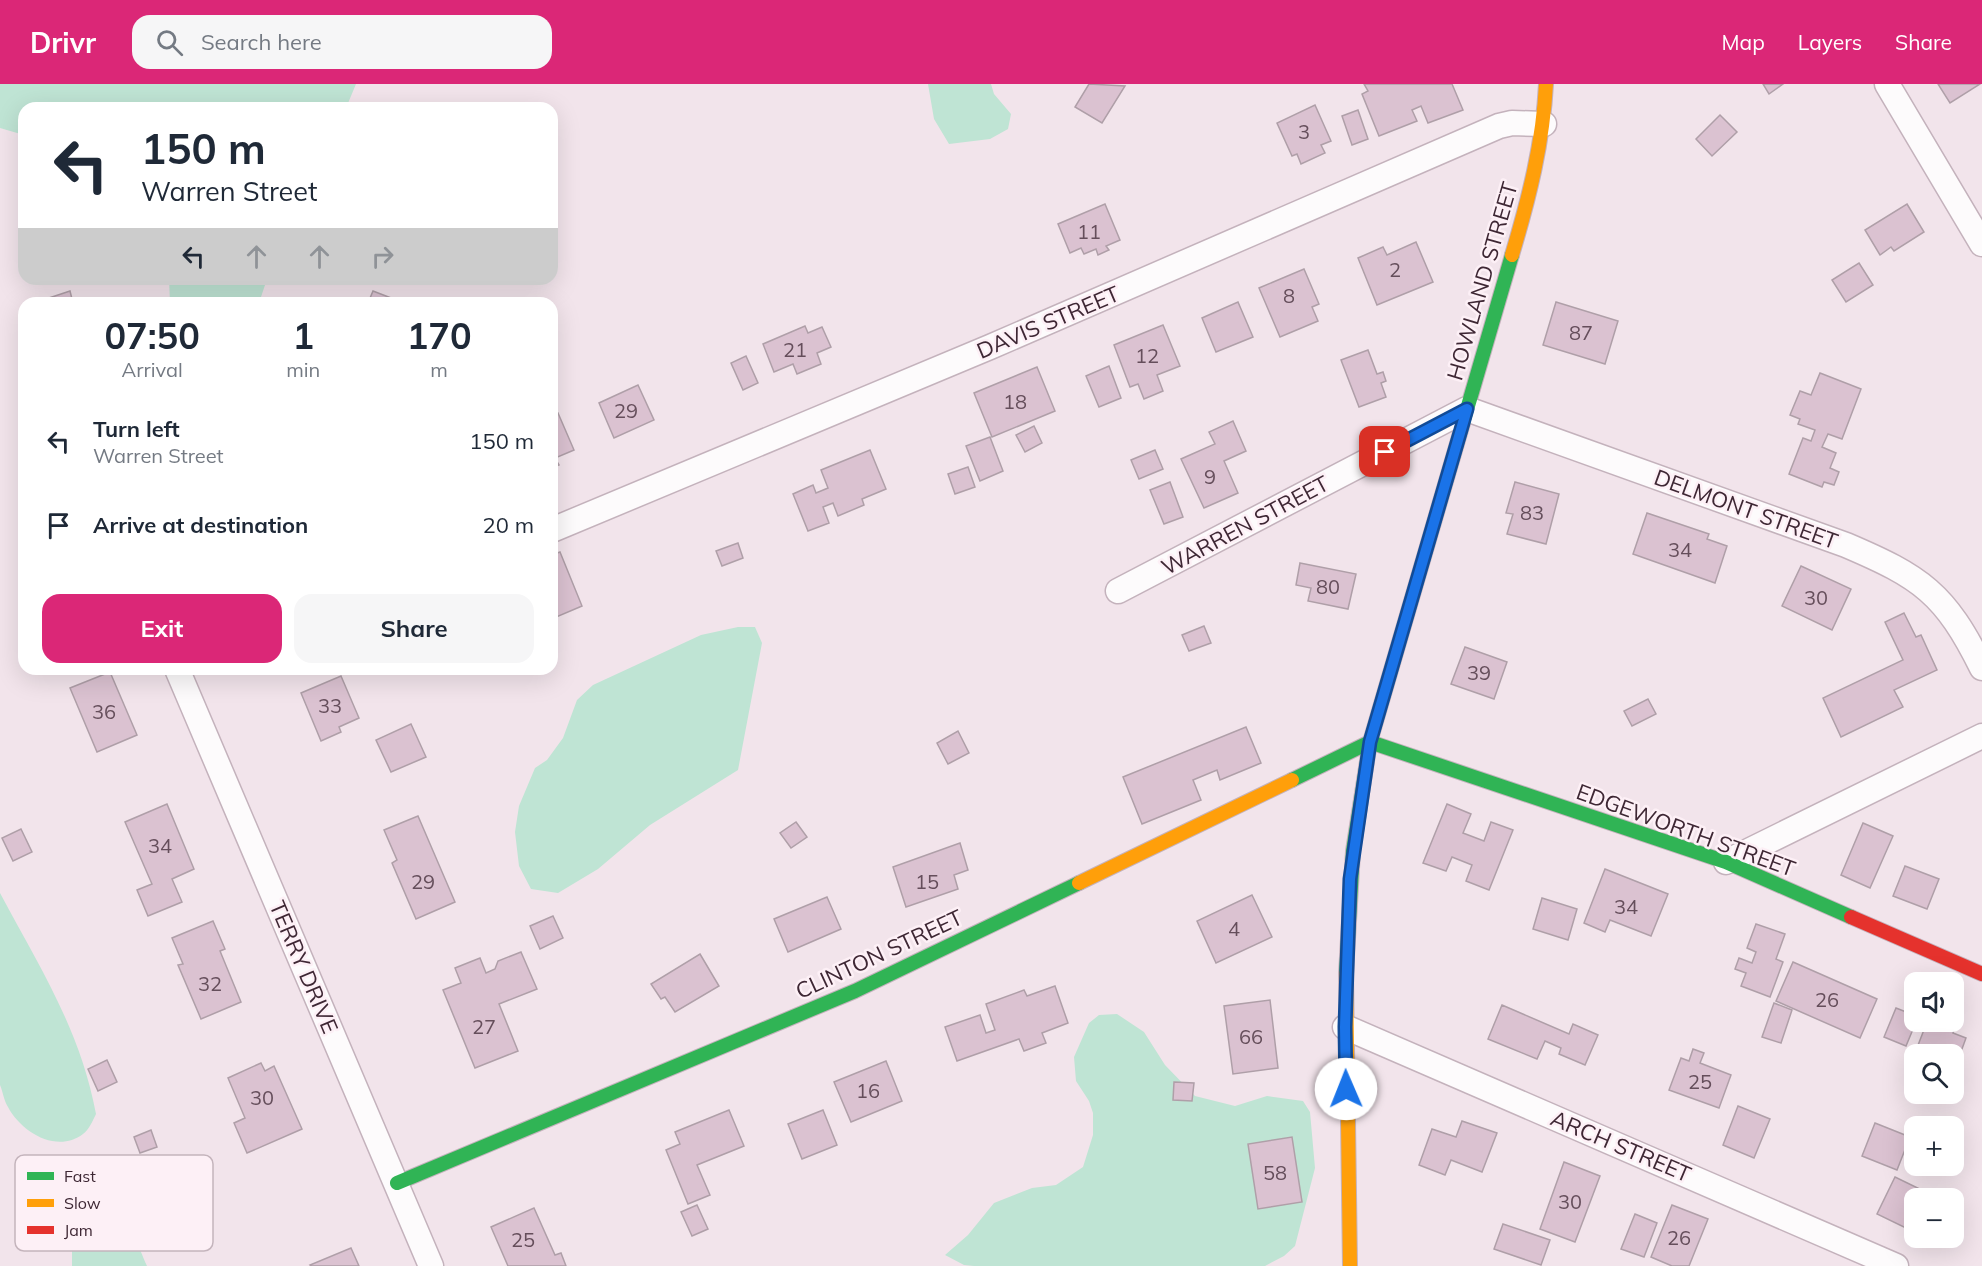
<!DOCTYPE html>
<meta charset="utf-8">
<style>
body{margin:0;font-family:Mulish,sans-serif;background:#f6f6f7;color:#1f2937;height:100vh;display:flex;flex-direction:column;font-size:22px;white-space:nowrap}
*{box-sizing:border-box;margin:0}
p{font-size:20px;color:#747a83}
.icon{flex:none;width:33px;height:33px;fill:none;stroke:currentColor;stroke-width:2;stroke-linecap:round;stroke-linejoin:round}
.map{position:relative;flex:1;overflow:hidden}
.drawer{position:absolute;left:18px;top:213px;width:540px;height:378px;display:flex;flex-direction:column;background:#fff;border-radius:18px;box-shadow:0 6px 24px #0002}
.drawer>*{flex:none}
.banner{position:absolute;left:18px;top:18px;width:540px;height:183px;border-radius:18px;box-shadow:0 6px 24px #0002;background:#fff;color:#1f2937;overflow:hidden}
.controls{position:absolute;left:1904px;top:888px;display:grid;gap:12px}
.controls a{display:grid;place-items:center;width:60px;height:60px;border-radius:12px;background:#fff;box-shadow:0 6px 24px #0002;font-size:30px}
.pin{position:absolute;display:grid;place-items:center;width:51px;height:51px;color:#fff;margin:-26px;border-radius:12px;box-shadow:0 3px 9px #0006}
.me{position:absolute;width:66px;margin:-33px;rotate:359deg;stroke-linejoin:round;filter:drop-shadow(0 0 4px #0008)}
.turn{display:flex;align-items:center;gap:21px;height:126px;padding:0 24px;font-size:27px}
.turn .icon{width:78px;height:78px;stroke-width:2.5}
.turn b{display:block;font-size:42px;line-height:51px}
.lanes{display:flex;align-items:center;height:57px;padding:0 24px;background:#0003;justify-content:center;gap:30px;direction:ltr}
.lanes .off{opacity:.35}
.eta{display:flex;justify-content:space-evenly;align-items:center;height:102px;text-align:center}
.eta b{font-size:36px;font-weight:700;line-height:42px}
.cta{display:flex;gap:12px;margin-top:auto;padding:12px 24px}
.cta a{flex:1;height:69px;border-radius:18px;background:#db2777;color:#fff;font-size:24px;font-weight:700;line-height:69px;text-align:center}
.cta a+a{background:#f6f6f7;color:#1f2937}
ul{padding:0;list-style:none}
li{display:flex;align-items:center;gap:18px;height:84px;padding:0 24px}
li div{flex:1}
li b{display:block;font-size:22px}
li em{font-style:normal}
header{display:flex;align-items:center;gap:36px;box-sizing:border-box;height:84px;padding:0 30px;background:#db2777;color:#fff}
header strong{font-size:28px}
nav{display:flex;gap:33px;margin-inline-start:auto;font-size:21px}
.search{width:420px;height:54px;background:#f6f6f7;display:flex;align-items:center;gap:15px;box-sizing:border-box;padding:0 21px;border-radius:18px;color:#747a83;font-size:22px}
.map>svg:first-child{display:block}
.green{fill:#bfe4d4}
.building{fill:#dbc2d1;stroke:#af9fa8;stroke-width:1.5}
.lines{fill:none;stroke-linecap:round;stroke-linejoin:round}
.street-casing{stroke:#c4b2bc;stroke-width:27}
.fast-casing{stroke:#c4b2bc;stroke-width:16}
.slow-casing{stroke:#c4b2bc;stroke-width:16}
.jam-casing{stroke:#c4b2bc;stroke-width:16}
.street{stroke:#fdfbfc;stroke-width:24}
.fast{stroke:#30b455;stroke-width:14}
.slow{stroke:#ff9f0a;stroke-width:14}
.jam{stroke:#e5322d;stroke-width:14}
.route-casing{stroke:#114b97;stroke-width:15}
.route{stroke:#1a73e8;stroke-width:10}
.labels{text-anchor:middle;stroke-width:5;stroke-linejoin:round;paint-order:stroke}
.number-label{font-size:20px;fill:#654e5b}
.street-label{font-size:22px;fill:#3e2734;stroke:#fdf0f6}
.key{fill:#fdf0f6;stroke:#c4b4bc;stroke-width:1.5}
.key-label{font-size:16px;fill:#3e2734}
</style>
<header>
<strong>Drivr</strong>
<div class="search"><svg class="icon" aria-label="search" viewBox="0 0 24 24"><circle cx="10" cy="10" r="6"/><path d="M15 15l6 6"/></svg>Search here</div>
<nav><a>Map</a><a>Layers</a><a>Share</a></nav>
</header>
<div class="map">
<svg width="1982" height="1182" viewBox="0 0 1982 1182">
<rect width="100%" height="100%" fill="#f2e4eb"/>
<g class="green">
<path d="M0 0H356L346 24H24V51L0 44Z"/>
<path d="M928 0H991L994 10 1011 30 1008 45 990 55 949 60 934 35Z"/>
<path d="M169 195H267L259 219H170Z"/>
<path d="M738 543H755L762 559 738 686 650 741 598 785 558 809 531 805 519 782 515 748 519 722 535 684 547 676 563 654 577 616 593 601 701 551Z"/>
<path d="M0 809C40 884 80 945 96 1030 93 1036 89 1046 83 1050 57 1070 21 1048 8 1023 4 1017 3 1008 0 1001Z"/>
<path d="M1117 930 1144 948 1165 981 1195 1012 1235 1022 1267 1012 1303 1017 1310 1028 1315 1084 1295 1162 1284 1172 1265 1182H974L964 1181 945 1171 968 1151 994 1119 1032 1104 1056 1101 1083 1083 1093 1051V1029L1089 1017 1076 997 1074 973 1089 939 1099 931Z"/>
<path d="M110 1132C132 1139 138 1162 147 1182H72V1146L87 1136Z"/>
</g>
<g class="building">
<path d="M1089 0 1125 2 1102 39 1075 23Z"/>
<path d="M1364 0H1452L1463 26 1428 39 1421 22 1412 26 1417 37 1379 52 1362 10 1368 7Z"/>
<path d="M1763 0H1783L1769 10Z"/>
<path d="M1938 0H1980L1950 19Z"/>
<path d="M1315 21 1331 57 1321 61 1325 69 1301 80 1297 70 1292 72 1277 39Z"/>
<path d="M1358 26 1368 55 1352 61 1342 32Z"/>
<path d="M1720 31 1737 48 1712 72 1696 55Z"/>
<path d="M1105 120 1120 156 1106 162 1109 166 1098 171 1096 165 1084 170 1081 164 1070 169 1058 140Z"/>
<path d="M1907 120 1924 148 1894 167 1891 163 1880 171 1865 146Z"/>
<path d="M1416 158 1433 198 1377 221 1358 174 1383 163 1387 171Z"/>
<path d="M1859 179 1873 201 1846 218 1832 196Z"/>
<path d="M1304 185 1319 220 1312 223 1318 237 1280 253 1259 204Z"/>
<path d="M70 207 73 219H48L46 215Z"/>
<path d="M373 207 404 219H368Z"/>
<path d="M1238 218 1253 253 1216 268 1202 234Z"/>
<path d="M1556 218 1618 237 1605 280 1543 261Z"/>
<path d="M1163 241 1180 282 1157 291 1163 307 1144 315 1138 300 1130 303 1114 261Z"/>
<path d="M805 242 808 249 822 243 831 263 817 269 821 280 797 290 793 280 774 288 763 260Z"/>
<path d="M1368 266 1377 290 1383 288 1386 297 1381 299 1386 313 1359 323 1341 276Z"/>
<path d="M746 272 758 299 743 306 731 279Z"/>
<path d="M1109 282 1121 314 1099 323 1086 292Z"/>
<path d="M1037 283 1055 327 992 353 974 309Z"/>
<path d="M1820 289 1861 305 1842 355 1828 350 1822 363 1836 369 1830 384 1839 388 1834 401 1824 398 1822 403 1789 390 1803 354 1811 357 1815 346 1798 340 1800 335 1790 331 1800 307 1811 311Z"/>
<path d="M638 301 654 336 614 354 599 319Z"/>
<path d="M558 329 574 366 555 374 559 381 552 384V332Z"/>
<path d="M1233 337 1246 367 1224 377 1238 409 1204 424 1181 375 1215 360 1209 348Z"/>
<path d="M1034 342 1042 359 1025 368 1016 351Z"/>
<path d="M990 353 1003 387 980 397 966 362Z"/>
<path d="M870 366 886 405 862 415 864 421 838 432 833 419 823 423 829 439 808 447 793 410 813 401 816 409 828 404 821 386Z"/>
<path d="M1155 366 1163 385 1139 395 1131 376Z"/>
<path d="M968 383 975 403 955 410 948 390Z"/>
<path d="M1170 398 1183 433 1164 440 1150 406Z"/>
<path d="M1515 398 1559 410 1546 460 1507 450 1513 430 1506 429Z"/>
<path d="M1647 429 1709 450 1707 455 1727 462 1715 499 1633 470Z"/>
<path d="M738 459 743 474 722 482 716 467Z"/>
<path d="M560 468 582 522 554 534 552 471Z"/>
<path d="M1300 479 1356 490 1348 525 1308 517 1311 504 1296 501Z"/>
<path d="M1801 482 1851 505 1832 546 1782 522Z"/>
<path d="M1904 529 1916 553 1921 551 1937 586 1894 606 1903 623 1841 653 1823 614 1903 576 1885 538Z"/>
<path d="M1204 542 1211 559 1189 567 1182 551Z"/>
<path d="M1465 563 1507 578 1494 615 1451 600Z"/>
<path d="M110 588 137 651 97 668 70 604Z"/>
<path d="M341 592 359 634 339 643 341 648 321 657 301 609Z"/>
<path d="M1648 615 1656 630 1632 642 1624 627Z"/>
<path d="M411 640 426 673 391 688 376 656Z"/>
<path d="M1246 643 1261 679 1220 696 1217 686 1193 696 1201 716 1142 740 1123 693Z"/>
<path d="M958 647 969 669 948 680 937 659Z"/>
<path d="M167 720 194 785 172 795 182 818 148 832 137 806 152 800 125 738Z"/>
<path d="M1447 720 1471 730 1463 749 1484 757 1491 738 1513 746 1489 806 1466 797 1472 781 1452 773 1446 787 1423 779Z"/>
<path d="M418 732 455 818 416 835 392 779 397 776 384 746Z"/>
<path d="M796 738 807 753 791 764 780 749Z"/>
<path d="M1863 739 1893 752 1870 804 1841 791Z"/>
<path d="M21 745 32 768 13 777 2 754Z"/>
<path d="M960 759 968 786 954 791 958 805 906 823 893 783Z"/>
<path d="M1905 782 1939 795 1927 825 1893 812Z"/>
<path d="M1605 785 1668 810 1651 852 1610 836 1605 848 1584 839Z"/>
<path d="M1252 811 1272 853 1216 879 1197 837Z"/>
<path d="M827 813 841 845 788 868 774 835Z"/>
<path d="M1542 814 1577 825 1568 856 1533 845Z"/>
<path d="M553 832 563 854 540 865 530 842Z"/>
<path d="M213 837 225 865 220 867 241 918 201 935 178 881 183 880 172 854Z"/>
<path d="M1756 840 1785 850 1776 875 1783 878 1770 913 1741 902 1746 889 1735 885 1739 874 1752 879 1756 868 1747 864Z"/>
<path d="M521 868 537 905 499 920 518 967 475 984 443 906 461 899 455 884 480 874 486 889 495 885 498 877Z"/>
<path d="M700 870 719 902 675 928 665 913 661 915 651 900Z"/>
<path d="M1793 878 1877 915 1860 954 1776 917Z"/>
<path d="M1055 902 1068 939 1042 949 1046 959 1024 967 1019 955 957 977 945 943 980 931 986 949 995 946 986 920 1024 906 1027 912Z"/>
<path d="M1270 916 1278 984 1233 990 1224 922Z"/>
<path d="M1774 919 1792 926 1781 959 1762 953Z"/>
<path d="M1502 921 1569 950 1573 940 1598 951 1585 981 1559 970 1561 964 1545 957 1537 975 1488 955Z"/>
<path d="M1896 924 1914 931 1916 938 1906 962 1884 953Z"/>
<path d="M1927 938 1944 943 1946 939 1955 942 1953 949 1966 954 1955 984 1953 983V970L1915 969Z"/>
<path d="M1693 965 1704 969 1700 979 1731 991 1719 1024 1669 1006 1681 974 1689 977Z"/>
<path d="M107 976 117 998 98 1007 88 985Z"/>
<path d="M886 977 902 1017 851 1038 834 998Z"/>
<path d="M261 979 265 987 274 982 302 1045 247 1069 234 1039 245 1034 228 994Z"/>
<path d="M1174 998 1194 999 1192 1017 1173 1016Z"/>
<path d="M1738 1022 1770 1035 1754 1074 1723 1061Z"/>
<path d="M729 1026 744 1062 697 1081 710 1111 688 1120 666 1066 680 1060 675 1048Z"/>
<path d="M823 1026 837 1061 802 1075 788 1040Z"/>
<path d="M1462 1037 1497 1049 1482 1088 1451 1076 1445 1091 1419 1081 1432 1045 1456 1053Z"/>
<path d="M1875 1039 1910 1053 1897 1086 1862 1072Z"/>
<path d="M151 1046 157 1063 140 1069 134 1053Z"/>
<path d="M1292 1053 1302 1118 1258 1125 1248 1060Z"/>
<path d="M1564 1078 1600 1092 1575 1158 1540 1145Z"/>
<path d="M1895 1093 1926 1108 1923 1114H1914V1133L1908 1145 1877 1130Z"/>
<path d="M697 1121 708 1145 692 1152 681 1128Z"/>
<path d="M1672 1121 1708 1135 1689 1182H1672L1651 1173Z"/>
<path d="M534 1124 555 1171 561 1169 566 1182H508L491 1143Z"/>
<path d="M1635 1130 1657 1139 1644 1173 1621 1165Z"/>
<path d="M1503 1140 1550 1156 1541 1181 1494 1165Z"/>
<path d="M351 1164 359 1182H311L310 1181Z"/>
</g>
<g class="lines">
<defs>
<g id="street">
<path d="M1887 0 1982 160"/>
<path d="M552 446 990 263 1499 42 1512 39 1544 40"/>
<path d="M1118 507 1467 325 1846 461C1921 493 1945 509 1982 584"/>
<path d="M177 585 431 1182"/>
<path d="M1726 778 1982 652"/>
<path d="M1345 943 1896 1182"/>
</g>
<g id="fast">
<path d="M1292 696 1370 658 1726 778 1851 833"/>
<path d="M1346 890 1353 767 1370 658 1512 171"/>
<path d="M397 1099 855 907 1079 799"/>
</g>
<g id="slow">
<path d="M1512 171C1529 114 1543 59 1546 0"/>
<path d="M1079 799 1292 696"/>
<path d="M1346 890 1350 1182"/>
</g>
<path id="jam" d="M1851 833 1982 890"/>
</defs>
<use href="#street" class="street-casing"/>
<use href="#fast" class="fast-casing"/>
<use href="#slow" class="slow-casing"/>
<use href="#jam" class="jam-casing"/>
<use href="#street" class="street"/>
<use href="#fast" class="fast"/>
<use href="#slow" class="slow"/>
<use href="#jam" class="jam"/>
</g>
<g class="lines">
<defs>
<path id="route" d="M1346 1005 1345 943 1350 795 1370 658 1467 325 1385 368"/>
</defs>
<use href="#route" class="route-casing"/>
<use href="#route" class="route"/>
</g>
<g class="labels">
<g class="number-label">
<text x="1304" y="55">3</text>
<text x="1089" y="155">11</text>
<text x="1395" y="193">2</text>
<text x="1289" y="219">8</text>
<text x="1581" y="256">87</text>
<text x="795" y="273">21</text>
<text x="1147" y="279">12</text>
<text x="1015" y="325">18</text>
<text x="626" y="334">29</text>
<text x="1210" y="400">9</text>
<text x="1532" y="436">83</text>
<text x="1680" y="473">34</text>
<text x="1328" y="510">80</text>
<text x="1816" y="521">30</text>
<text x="1479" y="596">39</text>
<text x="330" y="629">33</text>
<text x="104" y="635">36</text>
<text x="160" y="769">34</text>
<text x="423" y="805">29</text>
<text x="927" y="805">15</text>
<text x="1626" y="830">34</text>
<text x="1234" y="852">4</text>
<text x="210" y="907">32</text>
<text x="1827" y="923">26</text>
<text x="484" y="950">27</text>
<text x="1251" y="960">66</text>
<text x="1700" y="1005">25</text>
<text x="868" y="1014">16</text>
<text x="262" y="1021">30</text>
<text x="1275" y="1096">58</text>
<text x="1570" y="1125">30</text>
<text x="1679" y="1161">26</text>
<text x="523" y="1163">25</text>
</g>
<g class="street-label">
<text transform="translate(1482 197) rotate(-74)" y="8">HOWLAND STREET</text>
<text transform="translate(1048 238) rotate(-23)" y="8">DAVIS STREET</text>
<text transform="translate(1746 425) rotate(20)" y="8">DELMONT STREET</text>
<text transform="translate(1245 441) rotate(-28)" y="8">WARREN STREET</text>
<text transform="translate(1686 746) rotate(20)" y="8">EDGEWORTH STREET</text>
<text transform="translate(879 870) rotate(-25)" y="8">CLINTON STREET</text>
<text transform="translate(304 883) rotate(67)" y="8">TERRY DRIVE</text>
<text transform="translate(1621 1062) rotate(23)" y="8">ARCH STREET</text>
</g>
</g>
<rect x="15" y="1071" width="198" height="96" rx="9" class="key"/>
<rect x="27" y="1088" width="27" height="8" fill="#30b455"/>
<rect x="27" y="1115" width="27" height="8" fill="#ff9f0a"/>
<rect x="27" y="1142" width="27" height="8" fill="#e5322d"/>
<g class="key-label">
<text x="64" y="1098">Fast</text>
<text x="64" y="1125">Slow</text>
<text x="64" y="1152">Jam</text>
</g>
</svg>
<div class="controls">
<a><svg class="icon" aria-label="sound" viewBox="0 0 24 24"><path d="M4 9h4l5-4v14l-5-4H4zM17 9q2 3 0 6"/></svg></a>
<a><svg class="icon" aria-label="search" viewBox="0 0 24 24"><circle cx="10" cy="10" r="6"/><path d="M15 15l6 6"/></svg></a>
<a>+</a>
<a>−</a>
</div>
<div class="pin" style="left:1385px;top:368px;background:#d93025"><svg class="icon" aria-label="arrive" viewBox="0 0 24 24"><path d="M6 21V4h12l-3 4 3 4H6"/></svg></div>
<svg class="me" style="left:1346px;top:1005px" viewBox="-20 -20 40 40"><circle r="19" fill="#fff"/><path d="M0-13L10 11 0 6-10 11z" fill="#1a73e8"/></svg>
<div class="banner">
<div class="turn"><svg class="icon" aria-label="left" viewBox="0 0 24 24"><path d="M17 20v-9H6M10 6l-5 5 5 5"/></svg><div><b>150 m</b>Warren Street</div></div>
<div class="lanes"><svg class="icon" aria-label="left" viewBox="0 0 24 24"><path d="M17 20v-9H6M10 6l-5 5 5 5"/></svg><svg class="icon off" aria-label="ahead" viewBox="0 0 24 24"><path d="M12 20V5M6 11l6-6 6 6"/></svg><svg class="icon off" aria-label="ahead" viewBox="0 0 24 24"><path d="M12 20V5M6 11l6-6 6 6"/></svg><svg class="icon off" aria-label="right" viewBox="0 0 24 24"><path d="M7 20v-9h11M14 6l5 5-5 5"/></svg></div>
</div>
<section class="drawer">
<div class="eta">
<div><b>07:50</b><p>Arrival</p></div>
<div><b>1</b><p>min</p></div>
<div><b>170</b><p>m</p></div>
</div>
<ul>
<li><svg class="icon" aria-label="left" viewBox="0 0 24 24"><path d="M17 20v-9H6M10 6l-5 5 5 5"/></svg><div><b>Turn left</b><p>Warren Street</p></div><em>150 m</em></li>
<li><svg class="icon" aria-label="arrive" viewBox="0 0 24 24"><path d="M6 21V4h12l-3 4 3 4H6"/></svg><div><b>Arrive at destination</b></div><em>20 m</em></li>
</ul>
<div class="cta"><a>Exit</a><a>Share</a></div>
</section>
</div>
